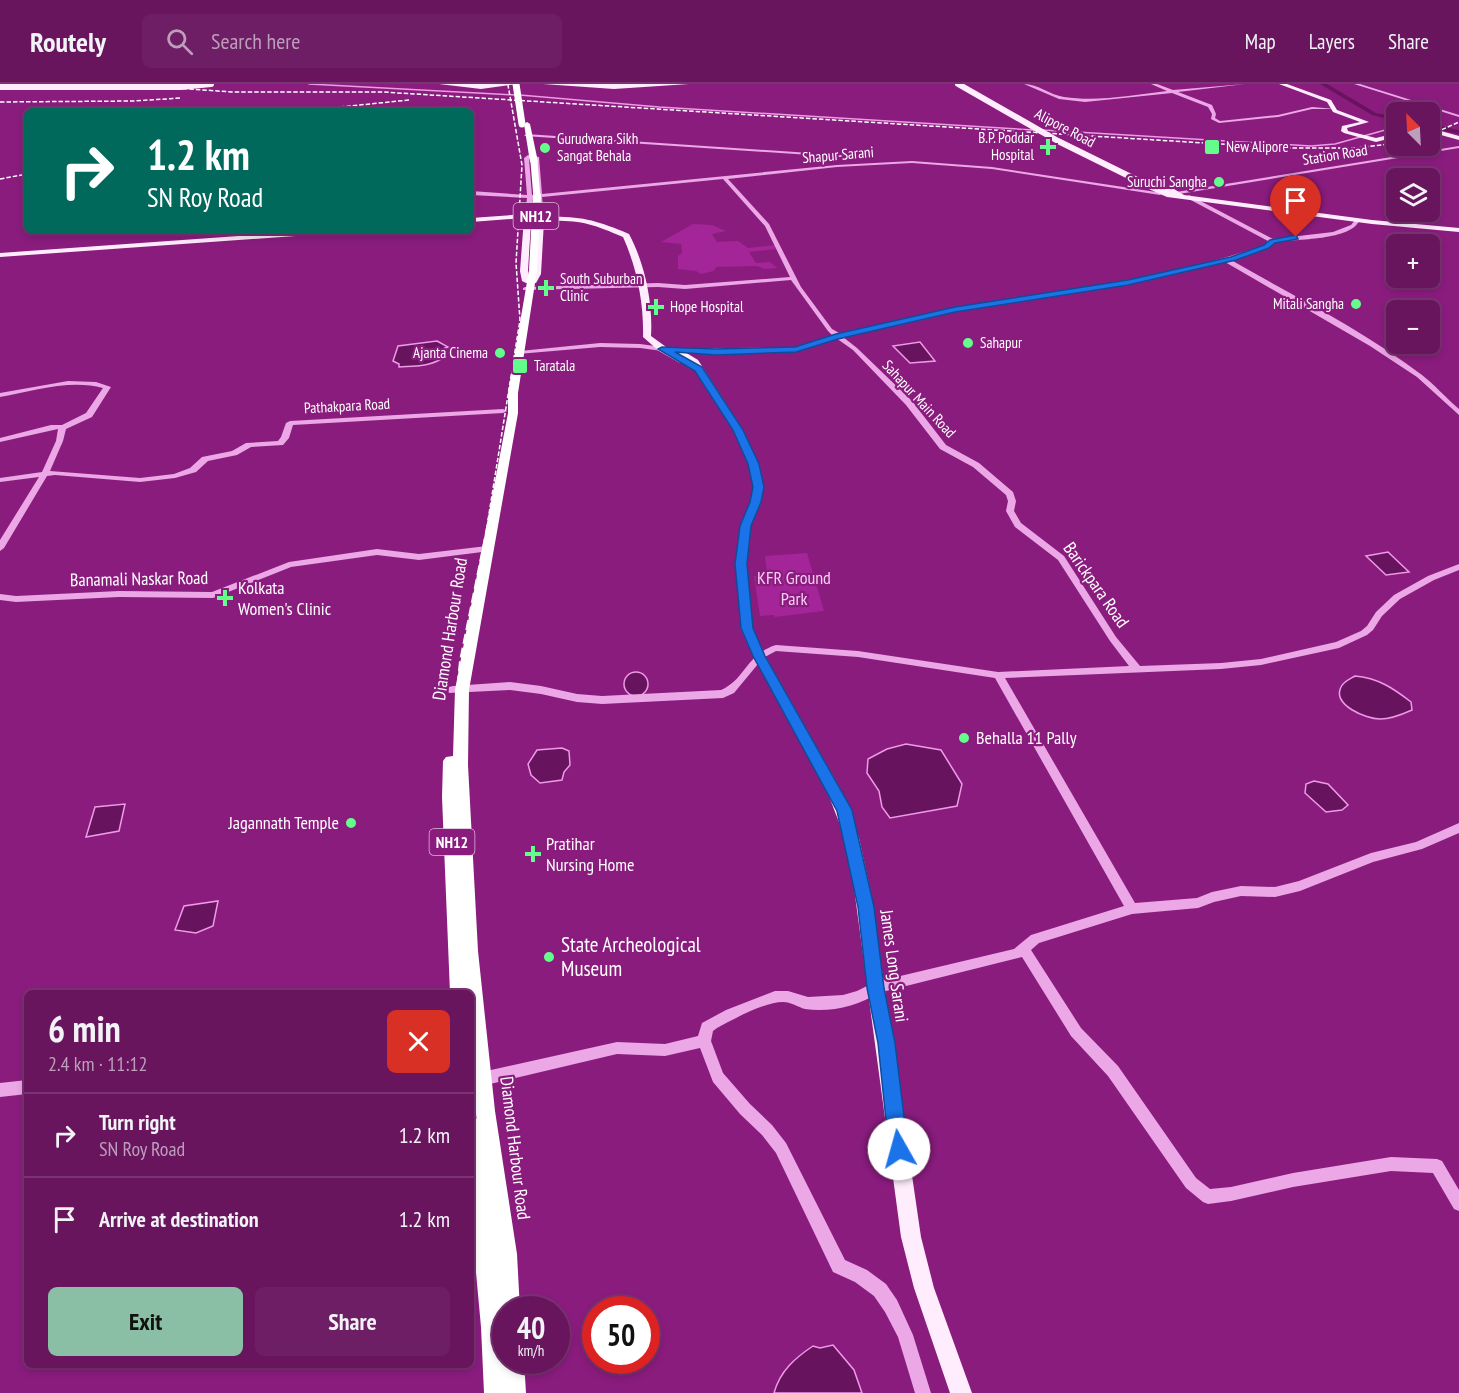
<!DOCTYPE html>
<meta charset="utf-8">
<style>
body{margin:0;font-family:"PT Sans Narrow",sans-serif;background:#6d1e64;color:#f1f3f6;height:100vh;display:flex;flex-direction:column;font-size:22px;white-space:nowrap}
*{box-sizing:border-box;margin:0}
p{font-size:20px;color:#bd9fbc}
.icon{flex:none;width:33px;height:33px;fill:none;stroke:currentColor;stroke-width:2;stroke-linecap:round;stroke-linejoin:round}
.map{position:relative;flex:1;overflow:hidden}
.side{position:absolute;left:24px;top:906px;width:450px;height:378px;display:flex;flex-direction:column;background:#68155e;border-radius:9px;box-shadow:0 3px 9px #0003,0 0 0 2px #7b3473}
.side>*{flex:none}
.guide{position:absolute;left:24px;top:24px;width:450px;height:126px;border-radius:9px;box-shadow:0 3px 9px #0003,0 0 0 2px #7b3473;background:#00695c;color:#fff;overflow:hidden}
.needle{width:39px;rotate:336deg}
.tools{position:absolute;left:1386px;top:18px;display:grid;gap:12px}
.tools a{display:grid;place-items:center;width:54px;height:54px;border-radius:9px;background:#68155e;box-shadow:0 3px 9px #0003,0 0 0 2px #7b3473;font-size:30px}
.speed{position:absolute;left:492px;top:1212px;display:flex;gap:12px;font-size:30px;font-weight:700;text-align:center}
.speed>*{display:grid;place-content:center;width:78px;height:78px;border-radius:50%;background:#68155e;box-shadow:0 3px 9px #0003,0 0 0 2px #7b3473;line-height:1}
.speed small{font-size:15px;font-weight:400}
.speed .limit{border:9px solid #d22;background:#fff;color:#111}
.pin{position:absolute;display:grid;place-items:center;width:51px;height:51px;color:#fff;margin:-62px -26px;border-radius:50% 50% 50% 0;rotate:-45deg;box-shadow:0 0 6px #0007}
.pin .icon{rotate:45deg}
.me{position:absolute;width:66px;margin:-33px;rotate:353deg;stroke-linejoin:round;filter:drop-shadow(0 0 4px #0008)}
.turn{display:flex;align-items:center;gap:21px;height:126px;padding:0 24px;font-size:27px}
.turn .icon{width:78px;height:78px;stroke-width:2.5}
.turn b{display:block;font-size:42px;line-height:51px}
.round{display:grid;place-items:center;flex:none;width:63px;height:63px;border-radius:9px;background:#6d1e64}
.headline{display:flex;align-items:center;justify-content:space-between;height:102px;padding:0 24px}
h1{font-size:36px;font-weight:600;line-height:45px}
.cta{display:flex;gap:12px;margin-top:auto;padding:12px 24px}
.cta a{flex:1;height:69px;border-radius:9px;background:#8abfa5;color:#111;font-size:24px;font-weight:600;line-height:69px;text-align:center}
.cta a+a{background:#6d1e64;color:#f1f3f6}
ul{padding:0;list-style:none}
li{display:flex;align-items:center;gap:18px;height:84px;padding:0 24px;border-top:2px solid #7b3473}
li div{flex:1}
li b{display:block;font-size:22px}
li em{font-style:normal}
header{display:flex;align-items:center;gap:36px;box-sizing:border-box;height:84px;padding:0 30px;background:#68155e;border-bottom:2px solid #7b3473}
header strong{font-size:28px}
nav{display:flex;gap:33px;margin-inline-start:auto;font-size:21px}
.search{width:420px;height:54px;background:#6d1e64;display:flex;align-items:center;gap:15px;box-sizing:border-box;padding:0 21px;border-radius:9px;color:#bd9fbc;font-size:22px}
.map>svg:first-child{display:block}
.green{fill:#a32597}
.water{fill:#68135e;stroke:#ee9ae7;stroke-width:1.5}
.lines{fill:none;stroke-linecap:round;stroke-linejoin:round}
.stream{stroke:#ee9ae7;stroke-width:1.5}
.river{fill:#68135e;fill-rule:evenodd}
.minor{fill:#eca7e6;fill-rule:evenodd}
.major{fill:#ffecfc;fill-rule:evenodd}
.highway{fill:#fff;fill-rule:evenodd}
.rail-far2{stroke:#fff;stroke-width:1.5;stroke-dasharray:4.5 2;stroke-linecap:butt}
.rail-far1{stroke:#fff;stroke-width:2;stroke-dasharray:10 4;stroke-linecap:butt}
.rail{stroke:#fff;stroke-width:3;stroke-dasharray:15 7;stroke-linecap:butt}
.major-bridge{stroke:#ffecfc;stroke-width:6}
.highway-bridge-far1{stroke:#fff;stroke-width:7}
.highway-bridge{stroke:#fff;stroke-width:8}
.route{fill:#1a73e8;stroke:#114b97;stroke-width:1.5}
.poi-dot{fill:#64fd8b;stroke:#8a1c7e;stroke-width:2}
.labels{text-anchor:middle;stroke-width:4.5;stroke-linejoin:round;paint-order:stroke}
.far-street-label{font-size:15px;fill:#fff;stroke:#8a1c7e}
.far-poi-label{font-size:15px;fill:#fff;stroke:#8a1c7e;text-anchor:start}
.shield{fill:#8a1c7e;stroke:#dcbbd8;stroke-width:1.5}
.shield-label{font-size:16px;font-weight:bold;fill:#fff}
.park-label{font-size:18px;fill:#f9ccf5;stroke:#8a1c7e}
.street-label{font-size:18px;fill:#fff;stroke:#8a1c7e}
.poi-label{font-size:18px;fill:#fff;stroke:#8a1c7e;text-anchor:start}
.near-poi-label{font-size:21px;fill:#fff;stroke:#8a1c7e;text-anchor:start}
</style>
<header>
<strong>Routely</strong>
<div class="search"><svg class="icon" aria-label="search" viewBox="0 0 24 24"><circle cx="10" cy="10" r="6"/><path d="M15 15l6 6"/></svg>Search here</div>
<nav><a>Map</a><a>Layers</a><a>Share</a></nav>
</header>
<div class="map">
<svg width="1459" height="1309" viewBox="0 0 1459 1309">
<rect width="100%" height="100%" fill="#8a1c7e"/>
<g class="green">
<path d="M693 140 712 141 726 147 712 150 717 158 738 157 748 164 775 161 776 165 749 168 756 179 770 178 777 184 765 185 757 182 716 183 714 187 701 190 696 187 678 185V172L682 169 681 160 661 158Z"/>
<path d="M807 469 824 527 775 533 774 531 760 532 754 492 767 491 765 472Z"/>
</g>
<g class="water">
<path d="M437 257 448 263 442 265 441 275C428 283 413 282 399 283V280L393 277 398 262Z"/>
<path d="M920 258 935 277 910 279 893 262Z"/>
<path d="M1388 468 1409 488 1386 491 1366 472Z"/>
<circle cx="636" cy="600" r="12"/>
<path d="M1355 592C1378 594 1393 604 1411 618L1412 626C1401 631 1391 635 1380 635 1366 635 1332 621 1341 603 1343 598 1350 595 1355 592Z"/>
<path d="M906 660 941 666 962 700 957 722 890 734 882 723 879 707 867 689 868 675 887 665Z"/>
<path d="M562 664 569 667 570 681 564 688 562 696 540 699 531 691 528 680 537 666Z"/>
<path d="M1314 697 1328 700 1348 721 1342 726 1326 728 1305 709 1306 700Z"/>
<path d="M125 720 119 747 86 753 95 723Z"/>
<path d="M218 817 213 842 196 849 175 846 184 822Z"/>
<path d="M833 1261 854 1286 862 1309H774C780 1287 795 1274 813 1262L820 1264Z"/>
</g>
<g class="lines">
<g class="stream">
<path d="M309 0 516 11"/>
<path d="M520 11 659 23 1034 46"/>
<path d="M1043 46 1311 62 1335 60 1396 43"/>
</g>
<g class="river">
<path d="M1320 0H1327L1376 29 1396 33V37L1372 31Z"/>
<path d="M1430 40 1459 46V50L1430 44Z"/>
</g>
<g class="minor">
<path d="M1024 0C1038 0 1050 11 1064 13 1098 18 1133 11 1167 7L1151 0H1157L1173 6 1245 0 1178 8 1212 21 1216 30 1215 34 1220 37 1278 31 1312 23 1336 25H1312L1278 33 1219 39 1211 35 1212 30 1208 23 1172 9 1085 18 1059 15Z"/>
<path d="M1354 0H1360L1459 31V33Z"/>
<path d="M526 50 869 73 871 74 869 75 524 52Z"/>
<path d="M1459 62V64L1179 110 1176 108Z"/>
<path d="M528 71 539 73 542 110 837 81 912 77 992 83 1163 109 1160 111 992 85 912 79 837 83 728 95 769 140 801 203 832 245 839 249C877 241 916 231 955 224 1058 205 1164 197 1264 161L1268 157 1187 114 1189 111 1273 155 1333 148 1351 141 1356 135H1360C1353 157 1295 155 1274 158L1268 163 1231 176C1295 213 1363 246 1422 291 1435 301 1446 314 1459 325V331L1417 293 1370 262 1225 178 1128 200 955 228 843 253 857 264 912 317 946 361 979 379 1013 408 1016 417 1014 427 1021 439 1064 472 1116 553 1140 582 1221 579 1261 575 1336 558 1361 547 1367 542 1376 528 1394 511 1428 492 1459 480V486L1434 496 1400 515 1382 532 1373 546 1367 551 1339 564 1261 581 1221 585 1005 594 1135 819 1197 814 1212 808 1241 802 1275 803 1299 797 1371 769 1416 758 1459 739V749L1422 765 1373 778 1300 807 1275 813 1241 812 1214 818 1198 824 1132 830 1039 859 1031 866 1081 944 1118 982 1196 1094 1210 1105 1231 1103 1293 1089 1391 1073 1437 1075 1442 1077 1459 1106V1127L1454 1125 1433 1089 1391 1087 1293 1103 1231 1117 1208 1120 1203 1118 1186 1104 1108 992 1071 952 1022 873 878 909C859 922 829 929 805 925 798 923 791 918 783 918 764 918 734 935 717 944L713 947 711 957 723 989 750 1020 772 1041 786 1059 845 1176 867 1186 886 1200 897 1216 913 1251 931 1309H915L898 1253 885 1228 874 1212 855 1198 833 1188 776 1069 762 1051 740 1030 713 998 700 964 665 972 617 970 482 1002 477 1000 475 995 477 990 482 988 617 958 665 960 698 952 702 939 726 926 775 907H788L808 913 843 911 857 907 875 898 1014 865 1031 851 1124 822 995 594 858 573 776 567 763 574 734 609 723 614 602 620 577 618 541 610 510 606 449 609 448 606 449 603 453 602 510 598 541 602 577 610 602 612 721 606C746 595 746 570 776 561L858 567 998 588 1129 582 1110 557 1058 476 1015 443 1006 427 1008 417 1006 411 973 383 940 365 906 321 853 266 836 254 796 267 677 269 640 264 600 263 518 270V268L520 267 600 259 640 260 677 265 795 263 832 251 828 247 791 196 685 205 658 203 523 206V204L525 203 658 199 685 201 790 193 765 142 723 95 542 113 544 131 541 133 538 131 537 114H533L531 132 528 134 525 132 527 114 471 111V107L527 111 524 74ZM532 73 535 74 537 111H532L529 75Z"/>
<path d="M68 297 96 298 111 303 92 333 66 345 63 357 50 387 140 394 174 390 190 384 202 373 232 367 246 359 278 357 281 353 286 339 290 337 503 325 507 327 503 329 293 341 289 354 283 361 251 363 237 371 208 377 196 388 175 394 140 398 55 391 47 392 4 464 0 467V456L39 393 0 398V394L42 388 56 357 58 345 0 358V354L51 341H62L86 329 103 304C70 295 33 307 0 313V309Z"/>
<path d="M487 462 490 463V467L419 476 377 471 291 483 213 514 119 513 16 518 0 516V510L16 512 119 507 212 508 289 478 377 465 419 470Z"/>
<path d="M27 996V1010L0 1013V999Z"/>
</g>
<g class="major">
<path d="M439 0H517L481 5Z"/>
<path d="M543 0H689L614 5Z"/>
<path d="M1279 0H1287L1331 16 1337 26 1369 38 1347 44 1348 47 1376 54 1396 49V53L1376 58 1344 49 1341 47 1342 42 1360 38 1333 28 1327 18Z"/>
<path d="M1430 44 1459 52V56L1430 48Z"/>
<path d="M1137 96 1162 105H1174L1184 111 1372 136 1459 144V148L1372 140 1167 113 1135 99Z"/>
<path d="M541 129 544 133C582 132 595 136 629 150 645 180 653 219 651 252L673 268 674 265H680L698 276 743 346 758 380 764 403 761 418 751 442 747 480 753 545 765 572 841 706 859 754 870 804 921 1153 934 1204 972 1309H950L914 1204 901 1153 854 804 845 754 827 707 753 572 741 545 735 480 741 442 751 418 754 403 748 380 733 346 692 280 687 277 680 279 659 267 643 253C644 220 637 184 623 153 590 139 580 136 544 137L541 190 536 199H526L522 197 520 187 524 134 471 138V134ZM531 138H537L533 190 530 196 528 187Z"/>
<path d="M307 147H341L337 149 0 173V169Z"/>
</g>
<g class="highway">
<path d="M527 38 530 40 538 78 534 80 530 78 524 40Z"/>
<path d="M533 183 537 186 518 309V329L469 606 468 681 478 867 495 1027 517 1170 520 1226H506V1236L504 1235 506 1276H524L526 1309H484L481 1243 471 1134V1037L477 1039 471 985V909H450L442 713 443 677 446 673 453 672 455 606 508 329V309L529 186Z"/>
</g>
<g class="rail-far2">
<path d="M118 0 232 8H383L1285 64H1357L1396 59"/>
<path d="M0 18 133 17 181 14"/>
<path d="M301 27 409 16"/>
<path d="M1430 51 1459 38"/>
<path d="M0 95 27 90"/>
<path d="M488 436 520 236 516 179 522 81 508 1"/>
</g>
<g class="rail-far1">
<path d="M462 909 454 769 456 618 460 577 489 434"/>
<path d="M471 924 474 949"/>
</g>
<g class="rail">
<path d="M474 947 480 1002"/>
<path d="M471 991 497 1231 501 1309"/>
</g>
<g class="major-bridge">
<path d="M958 0 1058 57 1139 97"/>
<path d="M0 3H181L211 0"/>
</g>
<g class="highway-bridge-far1">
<path d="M516 0 522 40"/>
<path d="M534 78 537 114"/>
</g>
<path class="highway-bridge" d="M533 186 537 112"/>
</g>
<path class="route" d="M1296 151 1298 155 1275 159 1269 164 1236 176 1128 201 955 228 838 255 796 268 716 271 675 268 702 283 743 346 759 380 764 403 761 418 751 442 747 480 753 544 765 572 852 726 874 823 884 904 895 959 908 1065 905 1071 899 1074 892 1071 889 1065 878 959 867 904 858 823 837 727 753 572 741 544 735 480 740 442 750 418 753 403 748 380 733 346 695 287 658 265 662 263 716 265 795 263 836 250 955 223 1128 196 1231 173 1264 161 1270 156Z"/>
<g class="poi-dot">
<path d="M1045 54h6v6h6v6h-6v6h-6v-6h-6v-6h6z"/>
<rect x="1204" y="55" width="16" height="16" rx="3"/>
<circle cx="545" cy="64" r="6"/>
<circle cx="1219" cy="98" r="6"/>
<path d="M543 195h6v6h6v6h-6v6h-6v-6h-6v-6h6z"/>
<circle cx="1356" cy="220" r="6"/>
<path d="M653 214h6v6h6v6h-6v6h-6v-6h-6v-6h6z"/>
<circle cx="968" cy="259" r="6"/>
<circle cx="500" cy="269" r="6"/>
<rect x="512" y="274" width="16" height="16" rx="3"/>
<path d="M222 505h6v6h6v6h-6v6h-6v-6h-6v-6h6z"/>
<circle cx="964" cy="654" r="6"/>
<circle cx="351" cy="739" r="6"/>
<path d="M530 761h6v6h6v6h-6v6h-6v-6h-6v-6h6z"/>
<circle cx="549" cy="873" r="6"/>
</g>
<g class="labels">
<g class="far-street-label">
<text transform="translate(1065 44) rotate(28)" y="5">Alipore Road</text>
<text transform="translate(838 71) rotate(-5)" y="5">Shapur Sarani</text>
<text transform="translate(1335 71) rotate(-9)" y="5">Station Road</text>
<text transform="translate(919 315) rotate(47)" y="5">Sahapur Main Road</text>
<text transform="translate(347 322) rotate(-3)" y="5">Pathakpara Road</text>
</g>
<g class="far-poi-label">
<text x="1034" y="59" text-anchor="end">B.P. Poddar<tspan x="1034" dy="17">Hospital</tspan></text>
<text x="557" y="60">Gurudwara Sikh<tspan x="557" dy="17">Sangat Behala</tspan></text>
<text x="1226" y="68">New Alipore</text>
<text x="1207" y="103" text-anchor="end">Suruchi Sangha</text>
<text x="560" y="200">South Suburban<tspan x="560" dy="17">Clinic</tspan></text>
<text x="1344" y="225" text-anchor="end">Mitali Sangha</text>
<text x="670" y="228">Hope Hospital</text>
<text x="980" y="264">Sahapur</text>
<text x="488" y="274" text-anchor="end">Ajanta Cinema</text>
<text x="534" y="287">Taratala</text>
</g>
<g class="shield">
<rect x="513.5" y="119" width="45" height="26" rx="4.5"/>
<rect x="429.5" y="745" width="45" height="26" rx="4.5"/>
</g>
<g class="shield-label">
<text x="536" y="138">NH12</text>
<text x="452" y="764">NH12</text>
</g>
<g class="park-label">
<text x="794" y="500">KFR Ground<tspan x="794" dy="21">Park</tspan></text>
</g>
<g class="street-label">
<text transform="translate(139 495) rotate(-1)" y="6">Banamali Naskar Road</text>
<text transform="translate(1096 501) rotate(55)" y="6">Barickpara Road</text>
<text transform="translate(450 545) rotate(-81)" y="6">Diamond Harbour Road</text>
<text transform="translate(894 882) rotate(82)" y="6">James Long Sarani</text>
<text transform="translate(515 1064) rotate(83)" y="6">Diamond Harbour Road</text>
</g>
<g class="poi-label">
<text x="238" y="510">Kolkata<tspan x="238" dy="21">Women's Clinic</tspan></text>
<text x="976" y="660">Behalla 11 Pally</text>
<text x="339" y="745" text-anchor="end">Jagannath Temple</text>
<text x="546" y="766">Pratihar<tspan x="546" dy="21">Nursing Home</tspan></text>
</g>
<g class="near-poi-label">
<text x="561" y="868">State Archeological<tspan x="561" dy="24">Museum</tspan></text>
</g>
</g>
</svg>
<div class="tools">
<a><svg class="needle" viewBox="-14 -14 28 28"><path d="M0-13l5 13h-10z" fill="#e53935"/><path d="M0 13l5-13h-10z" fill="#bd9fbc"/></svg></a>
<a><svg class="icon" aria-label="layers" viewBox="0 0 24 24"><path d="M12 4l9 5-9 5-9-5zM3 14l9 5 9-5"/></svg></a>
<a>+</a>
<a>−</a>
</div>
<div class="speed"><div>40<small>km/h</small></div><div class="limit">50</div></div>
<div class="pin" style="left:1296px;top:153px;background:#d93025"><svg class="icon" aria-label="arrive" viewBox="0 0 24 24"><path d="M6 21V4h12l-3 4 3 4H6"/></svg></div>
<svg class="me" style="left:899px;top:1065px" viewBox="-20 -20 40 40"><circle r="19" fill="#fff"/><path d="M0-13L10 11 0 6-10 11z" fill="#1a73e8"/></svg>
<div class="guide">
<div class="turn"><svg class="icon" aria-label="right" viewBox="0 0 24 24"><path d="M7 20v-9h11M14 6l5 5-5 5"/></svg><div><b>1.2 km</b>SN Roy Road</div></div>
</div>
<section class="side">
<div class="headline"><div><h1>6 min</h1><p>2.4 km · 11:12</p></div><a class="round" style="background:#d93025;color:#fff"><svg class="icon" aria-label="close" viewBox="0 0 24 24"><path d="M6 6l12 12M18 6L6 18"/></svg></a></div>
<ul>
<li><svg class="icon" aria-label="right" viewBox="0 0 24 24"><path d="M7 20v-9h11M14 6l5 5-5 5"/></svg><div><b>Turn right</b><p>SN Roy Road</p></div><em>1.2 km</em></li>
<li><svg class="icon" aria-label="arrive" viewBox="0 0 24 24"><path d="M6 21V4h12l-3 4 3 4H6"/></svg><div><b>Arrive at destination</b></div><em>1.2 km</em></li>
</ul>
<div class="cta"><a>Exit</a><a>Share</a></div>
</section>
</div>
